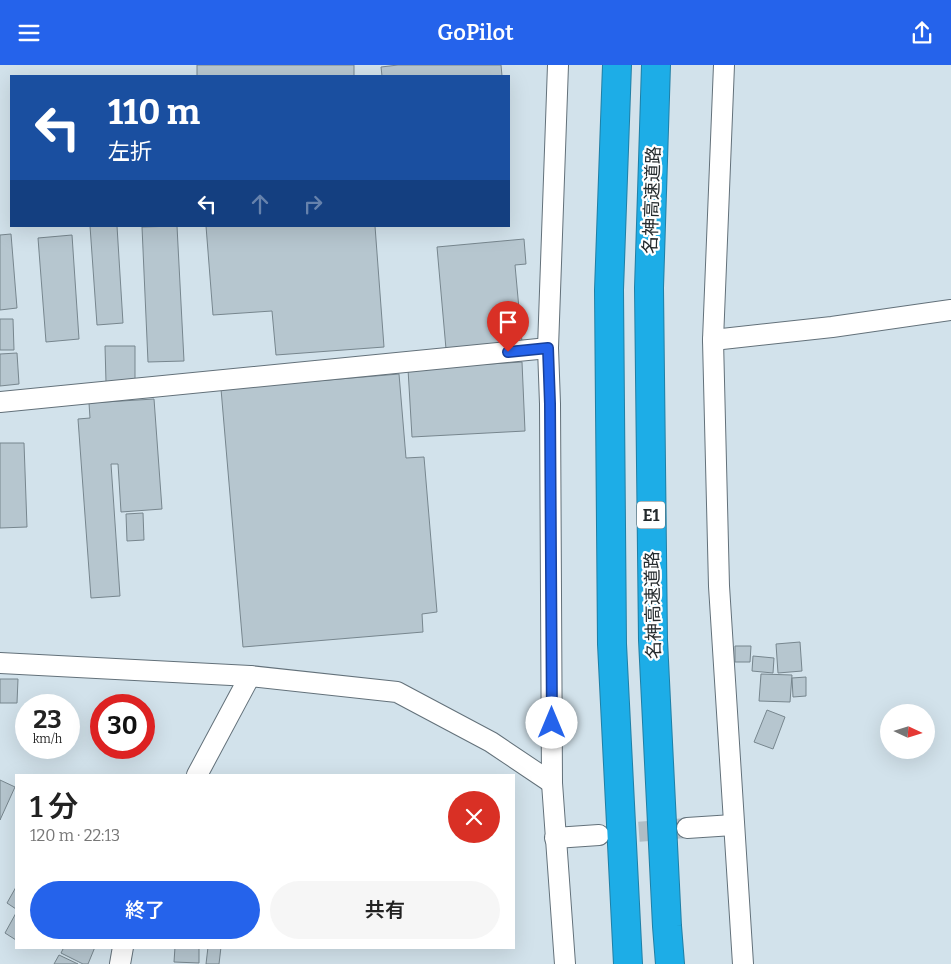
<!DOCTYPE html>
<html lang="ja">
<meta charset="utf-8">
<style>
body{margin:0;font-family:Bitter,"Noto Sans JP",serif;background:#f6f6f6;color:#222;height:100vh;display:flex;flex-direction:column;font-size:19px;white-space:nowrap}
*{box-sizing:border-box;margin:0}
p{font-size:16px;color:#767676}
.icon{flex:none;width:28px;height:28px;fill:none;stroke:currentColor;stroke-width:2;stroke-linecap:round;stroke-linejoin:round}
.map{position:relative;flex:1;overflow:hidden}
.sheet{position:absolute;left:15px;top:709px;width:500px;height:175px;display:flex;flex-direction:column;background:#fff;border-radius:0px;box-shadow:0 5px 20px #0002}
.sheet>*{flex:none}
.guide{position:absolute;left:10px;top:10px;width:500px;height:152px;border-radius:0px;box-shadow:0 5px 20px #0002;background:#1a4fa0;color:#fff;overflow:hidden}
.needle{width:32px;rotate:94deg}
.buttons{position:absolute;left:880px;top:639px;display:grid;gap:10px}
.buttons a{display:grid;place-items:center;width:55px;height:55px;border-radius:50%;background:#fff;box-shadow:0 5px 20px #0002;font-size:25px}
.speed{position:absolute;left:15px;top:629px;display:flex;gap:10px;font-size:25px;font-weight:700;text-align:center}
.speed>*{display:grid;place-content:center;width:65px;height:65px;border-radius:50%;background:#fff;box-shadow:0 5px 20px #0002;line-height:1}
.speed small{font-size:12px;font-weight:400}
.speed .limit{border:8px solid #d22;background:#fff;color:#111}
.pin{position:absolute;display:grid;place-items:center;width:42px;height:42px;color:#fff;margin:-51px -21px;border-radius:50% 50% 50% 0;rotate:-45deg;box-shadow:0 0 5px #0007}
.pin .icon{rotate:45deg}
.me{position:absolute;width:55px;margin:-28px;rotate:0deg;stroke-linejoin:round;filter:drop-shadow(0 0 4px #0008)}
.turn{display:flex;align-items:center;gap:18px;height:105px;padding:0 15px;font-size:22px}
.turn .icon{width:65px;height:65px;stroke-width:2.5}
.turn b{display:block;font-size:35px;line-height:42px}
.lanes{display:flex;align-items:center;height:48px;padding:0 15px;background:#0003;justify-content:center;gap:25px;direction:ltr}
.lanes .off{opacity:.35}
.round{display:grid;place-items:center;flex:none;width:52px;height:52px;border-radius:26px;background:#f6f6f6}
.summary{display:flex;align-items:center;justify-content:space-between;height:85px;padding:0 15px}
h1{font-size:30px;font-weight:600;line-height:38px}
.action{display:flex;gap:10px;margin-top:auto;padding:10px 15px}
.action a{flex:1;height:58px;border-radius:30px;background:#2563eb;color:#fff;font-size:20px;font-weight:600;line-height:58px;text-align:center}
.action a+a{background:#f6f6f6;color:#222}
header{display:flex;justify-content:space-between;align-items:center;height:65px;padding:0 15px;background:#2563eb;color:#fff;font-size:22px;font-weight:600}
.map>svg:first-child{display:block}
.building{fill:#b6c6cf;stroke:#77868e}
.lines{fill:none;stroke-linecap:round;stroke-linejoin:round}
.street-tunnel{stroke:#afbdc5;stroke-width:20;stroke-dasharray:20 10;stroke-linecap:butt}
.street-casing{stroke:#63717a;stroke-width:22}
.highway-casing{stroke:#1f7fa6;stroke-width:30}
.street{stroke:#fff;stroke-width:20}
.highway{stroke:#1dade7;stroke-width:28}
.route-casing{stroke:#184099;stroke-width:12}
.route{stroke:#2563eb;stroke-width:9}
.labels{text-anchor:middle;stroke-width:4.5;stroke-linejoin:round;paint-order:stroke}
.shield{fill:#fff;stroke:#666a6c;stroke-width:1}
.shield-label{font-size:16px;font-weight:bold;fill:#242a2d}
.street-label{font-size:18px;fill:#242a2d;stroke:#fff}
</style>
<header><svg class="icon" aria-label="menu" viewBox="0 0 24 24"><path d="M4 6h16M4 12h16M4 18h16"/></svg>GoPilot<svg class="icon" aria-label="share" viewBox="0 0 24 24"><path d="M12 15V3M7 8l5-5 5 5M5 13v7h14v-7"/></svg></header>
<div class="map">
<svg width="951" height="899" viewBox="0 0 951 899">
<rect width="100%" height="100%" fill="#d2e2eb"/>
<g class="building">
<rect x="197" y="0" width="157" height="11"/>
<path d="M398 0H501L502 11H382L381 2Z"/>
<path d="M90 161H117L123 258 97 260Z"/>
<path d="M177 161 184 296 148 297 142 162Z"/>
<path d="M206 161H375L384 282 276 290 272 246 213 250Z"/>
<path d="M11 169 17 243 0 245V170Z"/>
<path d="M72 170 79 274 46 277 38 173Z"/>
<path d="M524 174 526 199 515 200 522 277 446 284 437 182Z"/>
<path d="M0 254H13L14 285H0Z"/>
<path d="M105 281H135V317H106Z"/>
<path d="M17 288 19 319 0 321V289Z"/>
<path d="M522 297 525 366 412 372 408 304Z"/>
<path d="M399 309 406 393 424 392 437 547 422 549 423 567 243 582 221 324Z"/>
<path d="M154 334 162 444 121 447 118 399H111L120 531 91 533 78 354 90 353 89 338Z"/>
<path d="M0 378H24L27 462 0 463Z"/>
<path d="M143 448 144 475 127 476 126 449Z"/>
<path d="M800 577 802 606 778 608 776 579Z"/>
<path d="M735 581H751L750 597H735Z"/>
<path d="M753 591 774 593 773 608 752 606Z"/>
<path d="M761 609 792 610 790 637 759 636Z"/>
<path d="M806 612V631L793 632 792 613Z"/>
<path d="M0 614H18L17 638H0Z"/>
<path d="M767 645 785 652 773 684 754 677Z"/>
<path d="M0 715 15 722 0 755Z"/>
<path d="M16 822V844L7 838Z"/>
<path d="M16 848V875L5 868Z"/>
<path d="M64 882H95L88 899H83L61 888Z"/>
<path d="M175 882H199V898L174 897Z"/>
<path d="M208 882H221L219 899H206Z"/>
<path d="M59 890 78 899H54Z"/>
</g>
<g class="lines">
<path class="street-tunnel" d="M609 769 687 763"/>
<defs>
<g id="street">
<path d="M558 0 548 283 550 339 552 718 565 899"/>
<path d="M724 0 713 275 719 521 743 899"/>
<path d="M713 275 832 262 951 245"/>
<path d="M0 337 548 283"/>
<path d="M0 598 250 611 397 627 491 677 552 718"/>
<path d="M197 710 250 611"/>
<path d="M687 763 733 760"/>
<path d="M555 773 599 770"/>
<path d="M120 899 123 882"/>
</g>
<g id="highway">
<path d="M617 0 609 225 612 579 628 899"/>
<path d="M656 0 649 223 653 575 667 861 670 899"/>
</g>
</defs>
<use href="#street" class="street-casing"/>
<use href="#highway" class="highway-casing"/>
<use href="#street" class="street"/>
<use href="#highway" class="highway"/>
</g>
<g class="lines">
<defs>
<path id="route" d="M508 287 548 283 550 339 552 658"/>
</defs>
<use href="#route" class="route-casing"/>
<use href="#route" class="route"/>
</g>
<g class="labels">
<rect class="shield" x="637" y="436.5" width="28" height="27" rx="4"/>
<g class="shield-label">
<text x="651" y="456">E1</text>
</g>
<g class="street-label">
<text transform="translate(652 135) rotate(-88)" y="6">名神高速道路</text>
<text transform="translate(653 540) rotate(-91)" y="6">名神高速道路</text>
</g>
</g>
</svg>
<div class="buttons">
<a><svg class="needle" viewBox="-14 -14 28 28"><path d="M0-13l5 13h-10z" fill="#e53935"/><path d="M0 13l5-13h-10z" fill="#767676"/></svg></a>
</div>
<div class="speed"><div>23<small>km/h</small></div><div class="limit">30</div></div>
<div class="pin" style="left:508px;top:287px;background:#d93025"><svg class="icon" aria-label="arrive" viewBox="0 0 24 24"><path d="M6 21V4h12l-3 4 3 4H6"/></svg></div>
<svg class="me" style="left:552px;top:658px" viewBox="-20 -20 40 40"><circle r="19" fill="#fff"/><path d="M0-13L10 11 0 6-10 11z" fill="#2563eb"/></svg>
<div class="guide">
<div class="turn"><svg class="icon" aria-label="left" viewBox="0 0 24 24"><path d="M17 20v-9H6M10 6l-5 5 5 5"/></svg><div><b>110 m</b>左折</div></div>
<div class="lanes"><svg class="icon" aria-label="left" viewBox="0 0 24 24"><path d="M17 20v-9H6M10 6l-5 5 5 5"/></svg><svg class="icon off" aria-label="ahead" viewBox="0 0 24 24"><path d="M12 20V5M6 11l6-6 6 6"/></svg><svg class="icon off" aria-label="right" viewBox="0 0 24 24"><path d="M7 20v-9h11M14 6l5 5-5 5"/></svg></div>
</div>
<section class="sheet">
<div class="summary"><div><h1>1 分</h1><p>120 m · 22:13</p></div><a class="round" style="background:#d93025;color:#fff"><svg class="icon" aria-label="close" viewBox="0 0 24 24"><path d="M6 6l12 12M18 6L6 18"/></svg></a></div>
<div class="action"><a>終了</a><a>共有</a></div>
</section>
</div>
